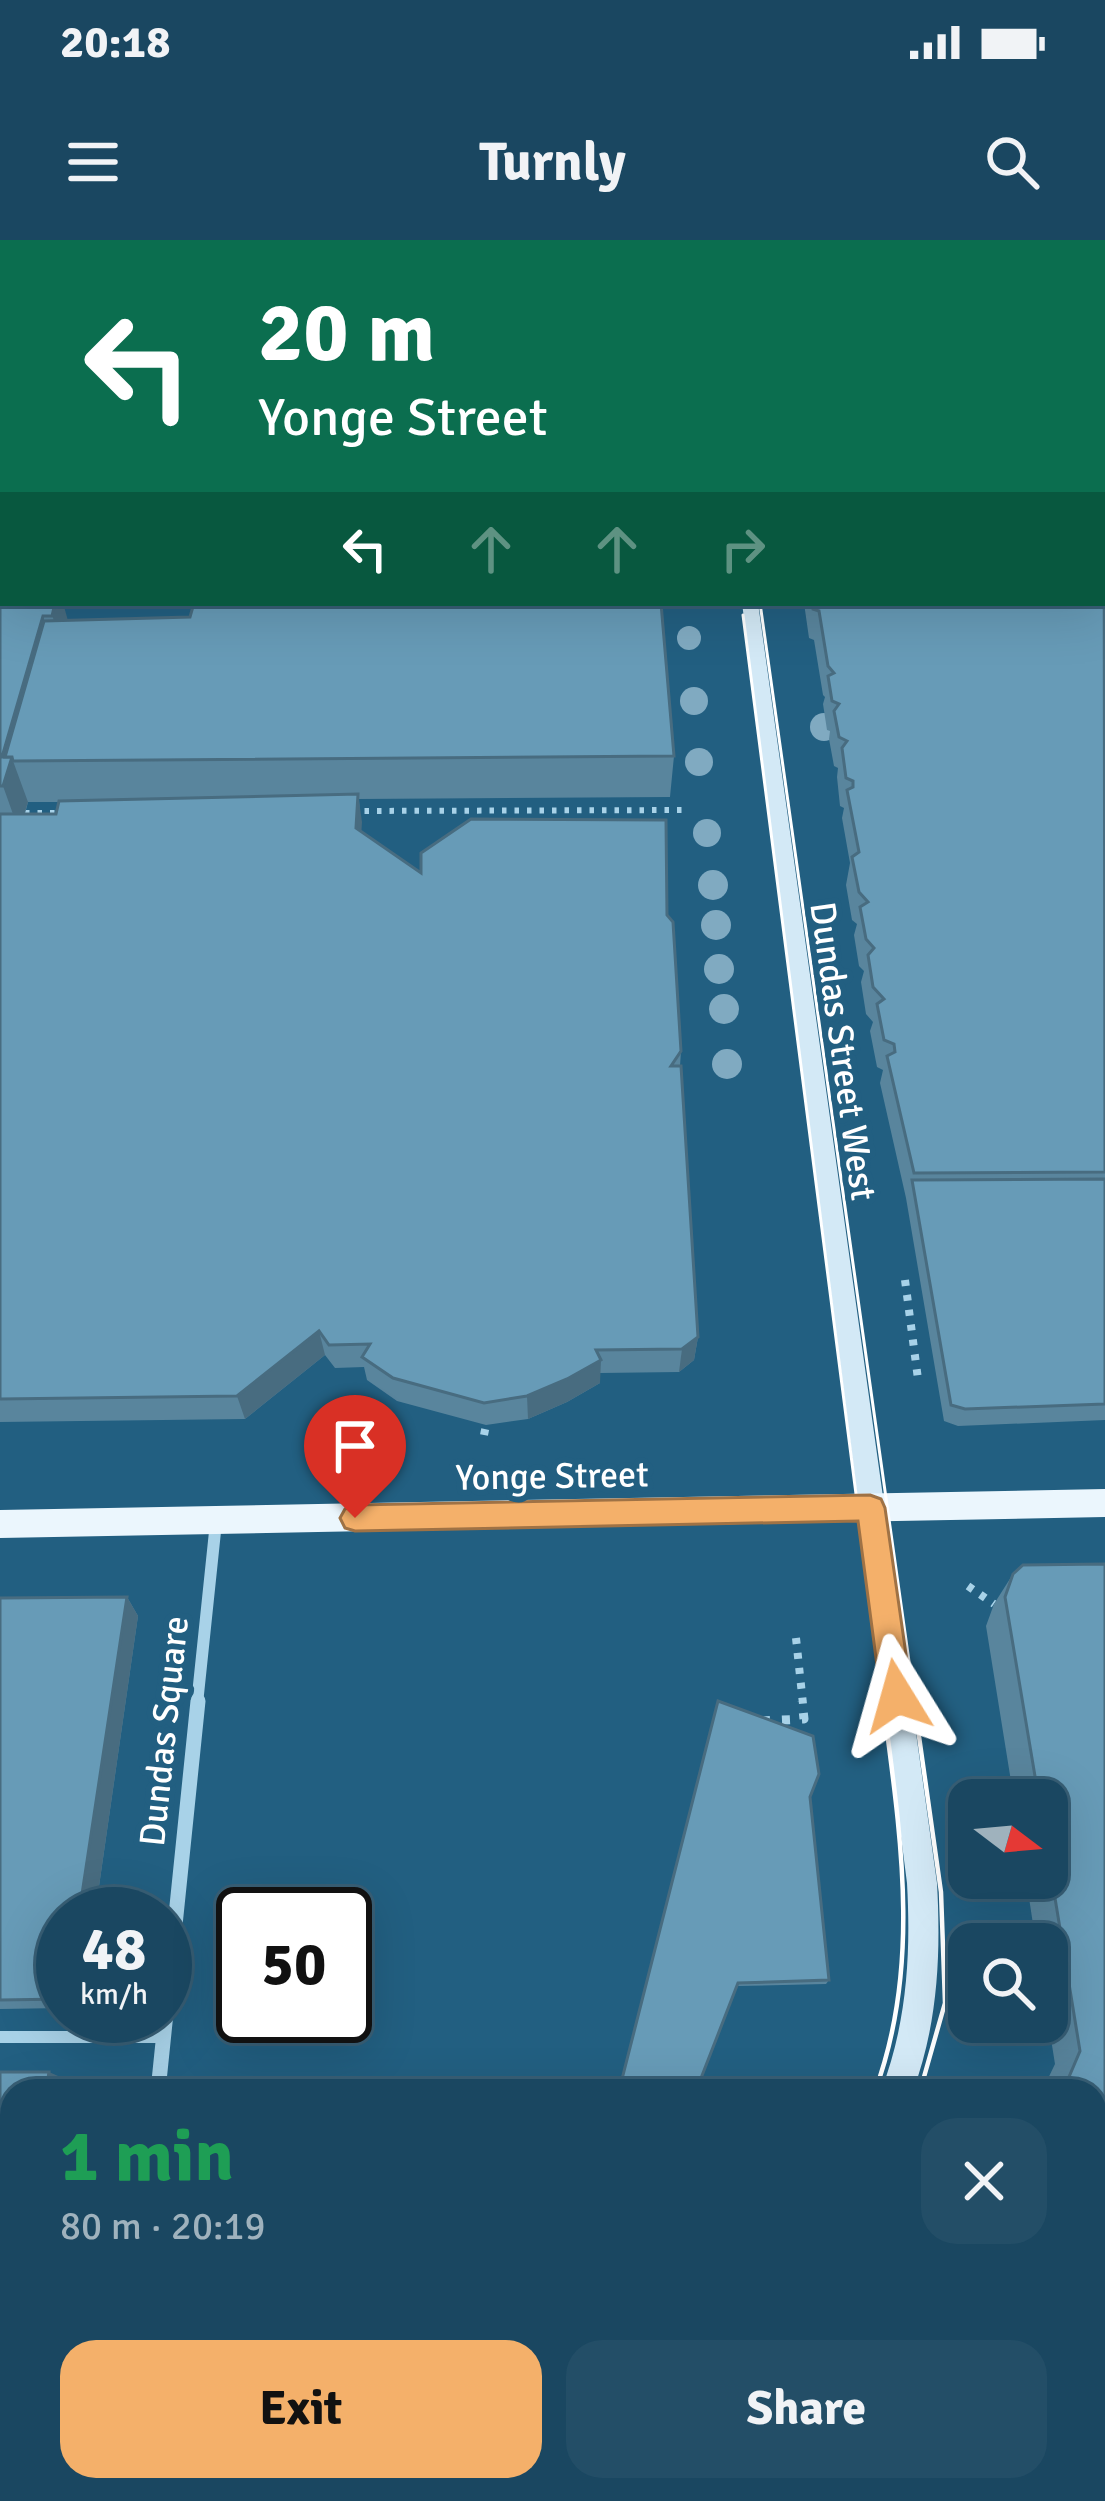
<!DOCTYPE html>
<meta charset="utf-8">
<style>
body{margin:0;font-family:Signika,sans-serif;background:#234e67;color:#f1f3f6;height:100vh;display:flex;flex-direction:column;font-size:45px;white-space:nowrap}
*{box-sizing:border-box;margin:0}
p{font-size:39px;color:#9fb2bd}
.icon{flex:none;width:66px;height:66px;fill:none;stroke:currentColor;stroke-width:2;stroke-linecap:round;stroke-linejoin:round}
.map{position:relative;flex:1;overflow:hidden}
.panel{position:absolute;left:0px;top:1839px;width:1107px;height:423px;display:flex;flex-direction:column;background:#1a4761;border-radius:36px 36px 0 0;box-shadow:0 12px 48px #0002,0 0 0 3px #385f76}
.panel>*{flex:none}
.guide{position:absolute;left:0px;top:0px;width:1107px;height:366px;box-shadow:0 12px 48px #0002,0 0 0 3px #385f76;background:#0b6e4f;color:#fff;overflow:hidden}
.needle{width:78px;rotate:106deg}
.buttons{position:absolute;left:948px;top:1539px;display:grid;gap:24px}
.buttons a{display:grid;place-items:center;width:120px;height:120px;border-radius:24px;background:#1a4761;box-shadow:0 12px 48px #0002,0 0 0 3px #385f76;font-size:60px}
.speed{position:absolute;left:36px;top:1647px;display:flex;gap:24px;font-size:60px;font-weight:700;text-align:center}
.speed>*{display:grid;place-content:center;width:156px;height:156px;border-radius:50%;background:#1a4761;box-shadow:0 12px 48px #0002,0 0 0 3px #385f76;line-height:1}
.speed small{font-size:30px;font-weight:400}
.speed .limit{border:6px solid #111;border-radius:18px;background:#fff;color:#111}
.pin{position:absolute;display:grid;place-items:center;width:102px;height:102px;color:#fff;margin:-123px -51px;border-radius:50% 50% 50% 0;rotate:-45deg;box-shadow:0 0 12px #0007}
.pin .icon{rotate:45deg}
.me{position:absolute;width:132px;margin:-66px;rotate:352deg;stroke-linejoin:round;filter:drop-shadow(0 0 9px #0008)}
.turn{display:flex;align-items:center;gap:42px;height:252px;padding:0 60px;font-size:54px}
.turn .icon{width:156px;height:156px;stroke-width:2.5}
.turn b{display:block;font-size:84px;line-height:102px}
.lanes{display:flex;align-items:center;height:114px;padding:0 60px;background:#0003;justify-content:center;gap:60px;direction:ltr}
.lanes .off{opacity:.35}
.round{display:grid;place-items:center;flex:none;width:126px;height:126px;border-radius:36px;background:#234e67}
.headline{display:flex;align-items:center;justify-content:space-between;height:204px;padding:0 60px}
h1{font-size:72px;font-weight:700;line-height:90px;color:#1e9e55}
.action{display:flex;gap:24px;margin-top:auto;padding:24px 60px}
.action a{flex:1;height:138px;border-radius:36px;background:#f4b06a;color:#111;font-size:48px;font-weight:700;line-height:138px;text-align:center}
.action a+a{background:#234e67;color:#f1f3f6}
.status{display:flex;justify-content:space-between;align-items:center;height:84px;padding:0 60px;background:#1a4761;direction:ltr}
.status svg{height:33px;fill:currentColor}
header{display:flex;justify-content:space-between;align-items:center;height:156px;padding:0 60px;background:#1a4761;font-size:54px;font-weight:700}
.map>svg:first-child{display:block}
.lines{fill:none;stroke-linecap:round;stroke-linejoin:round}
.path-far2{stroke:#a8d2e8;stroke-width:6;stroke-dasharray:4.5 8;stroke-linecap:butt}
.path-far1{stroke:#a8d2e8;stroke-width:8;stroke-dasharray:6 9;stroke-linecap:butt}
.path{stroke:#a8d2e8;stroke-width:9;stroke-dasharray:8 12;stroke-linecap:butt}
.lane{stroke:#a8d2e8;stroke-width:12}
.street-far1{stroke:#a8d2e8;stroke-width:12}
.street{stroke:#a8d2e8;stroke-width:15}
.secondary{fill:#d3e9f6;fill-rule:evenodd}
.primary{fill:#ebf6fd;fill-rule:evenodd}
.tram-far1{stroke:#fff;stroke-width:3}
.tram{stroke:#fff;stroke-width:4.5}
.tree{fill:#80aac1}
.wall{fill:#59859d;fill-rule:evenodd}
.shaded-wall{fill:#486c80}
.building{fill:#679bb7;stroke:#486c80;stroke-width:3}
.route{fill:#f4b06a;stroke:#9f7245;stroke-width:3}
.labels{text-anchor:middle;stroke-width:12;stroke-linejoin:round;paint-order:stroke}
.street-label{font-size:36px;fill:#fff;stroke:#225f81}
</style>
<div class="status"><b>20:18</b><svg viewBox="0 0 49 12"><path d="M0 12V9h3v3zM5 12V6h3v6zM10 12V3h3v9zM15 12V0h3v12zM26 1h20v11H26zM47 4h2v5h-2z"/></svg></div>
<header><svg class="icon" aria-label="menu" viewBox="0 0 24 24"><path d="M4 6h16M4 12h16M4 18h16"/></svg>Turnly<svg class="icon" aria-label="search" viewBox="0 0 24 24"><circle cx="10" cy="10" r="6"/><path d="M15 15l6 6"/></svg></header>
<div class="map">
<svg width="1105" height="2261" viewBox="0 0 1105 2261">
<rect width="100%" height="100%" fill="#225f81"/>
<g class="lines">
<g class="path-far2">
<path d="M352 571 686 570"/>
<path d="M25 573H61"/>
</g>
<g class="path-far1">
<path d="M905 1040 918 1139"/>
<path d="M484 1195 486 1185"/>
<path d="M968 1346 994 1364"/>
<path d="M796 1398 803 1464"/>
</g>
<path class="path" d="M762 1481 804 1479 802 1461"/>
<path class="lane" d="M0 1797H163"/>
<path class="street-far1" d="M197 1464 216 1282"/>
<g class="street">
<path d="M158 1851 198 1461"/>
<path d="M119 2261 120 2250"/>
</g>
<g class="secondary">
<path d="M695 0H707L708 3H696Z"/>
<path d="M742 363H758L937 1643C941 1715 938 1783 913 1851H881C907 1783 911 1715 907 1643Z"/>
<path d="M686 2250H722L717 2261H681Z"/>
</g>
<g class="primary">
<rect x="1104" y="167" width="1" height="10"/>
<rect x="0" y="169" width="3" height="10"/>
<path d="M1105 1249V1277L0 1298V1270Z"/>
</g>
<g class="tram-far1">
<path d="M760 363 915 1464"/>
<path d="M743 375 883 1464"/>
</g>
<g class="tram">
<path d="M914 1461 941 1652 945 1763 920 1851"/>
<path d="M875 1851C922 1724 900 1592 883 1461"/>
<path d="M675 2261 680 2250"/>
<path d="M724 2261 729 2250"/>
</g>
</g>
<g class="tree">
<circle cx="689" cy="398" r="12"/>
<circle cx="694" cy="461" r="14"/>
<circle cx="824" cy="487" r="14"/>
<circle cx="699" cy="522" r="14"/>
<circle cx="707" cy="593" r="14"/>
<circle cx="713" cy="645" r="15"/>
<circle cx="716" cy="685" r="15"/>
<circle cx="719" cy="729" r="15"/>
<circle cx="724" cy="769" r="15"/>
<circle cx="727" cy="824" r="15"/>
</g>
<g class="wall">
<path d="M270 0H382L381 3H270Z"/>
<path d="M0 179 3 363 68 380 674 516 670 557 359 559 361 591 421 633 667 675 681 811 680 826 698 1097 694 1120 679 1132 600 1133V1143L567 1162 528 1179 486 1185 397 1161 367 1140 364 1127 335 1128 325 1115 245 1179 0 1182ZM28 562H59L56 574H25Z"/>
<path d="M1105 195V1180L958 1186 944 1181 906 958 880 843 883 830 877 827 870 791 873 782 866 774 861 742 864 731 859 726 854 695 857 684 852 680 846 645 850 623 842 578 844 568 840 566 837 537 838 528 834 526 829 499 830 491 827 490 823 464 825 457 823 455 814 400 809 398 804 363H1104Z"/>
<path d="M1105 1324V2261H922L918 2250H1095V1851H1042L1055 1824 1047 1774V1704H1036L1026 1638H1047V1560H1014L986 1386 994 1364 1013 1334Z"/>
<path d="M127 1357 138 1376 95 1674H63V1768L0 1769V1358Z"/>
<path d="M810 1557 829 1740 826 1744 737 1746Z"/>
</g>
<g class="shaded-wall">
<path d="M49 363H63L72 395 65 422Z"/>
<path d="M43 376 57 422 13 521 28 562 19 591 3 546 2 517Z"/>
<path d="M358 554 362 582 360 616 356 588Z"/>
<path d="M319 1091 325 1115 245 1179 237 1156Z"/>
<path d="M698 1097 694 1120 679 1132 682 1109Z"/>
<path d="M601 1120 600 1143 567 1162 528 1179 527 1156Z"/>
<path d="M127 1357 138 1376 95 1674H79Z"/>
<path d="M49 1832 74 1843 73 1851H46Z"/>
<path d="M12 2077V2250H16L14 2261H0V2156Z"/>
</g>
<g class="building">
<rect x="472" y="0" width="180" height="3"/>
<path d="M756 0H895L896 3H757Z"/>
<path d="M897 0H1037L1038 3H898Z"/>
<path d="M0 179H3V363H55L52 376H43L2 517H12L3 546H0Z"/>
<path d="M1104 195 1105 932 914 933 887 816 895 812 894 804 884 800 877 764 884 759 873 747 868 715 874 708 866 699 860 667 868 662 859 652 852 617 859 612 847 550 853 547V541L846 538 842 508 847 501 839 497 834 471 839 464 832 461 828 436 834 433 828 426 819 371 813 369 812 363H1104Z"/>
<path d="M194 363H661L674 516 13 521 12 517H5L44 381 190 377Z"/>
<path d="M358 554 356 588 421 633V613L471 579 666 580 667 675 673 682 681 811 671 826H681L698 1097 682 1109 596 1110 601 1120 567 1139 527 1156 484 1163 393 1138 362 1117 370 1104 329 1105 319 1091 237 1156 0 1159V574H56L59 561Z"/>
<path d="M1105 939V1164L965 1169 951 1165 912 940Z"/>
<path d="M1105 1324V2261H940L937 2250H1095V1851H1063L1080 1811 1047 1609V1560H1039L1005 1357 1013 1334 1023 1325Z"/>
<path d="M127 1357 79 1674H63V1759L0 1760V1358Z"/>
<path d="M718 1461 813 1496 819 1534 810 1557 829 1740 738 1743 696 1851H619Z"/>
<path d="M0 1832H49L46 1851H12V2077L0 2156Z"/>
<path d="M472 2250H542L537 2261H468Z"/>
</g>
<path class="route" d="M870 1255 881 1259 885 1268 912 1456 908 1466 897 1471 886 1466 881 1456 858 1281 355 1291 345 1288 340 1278 345 1269 355 1265Z"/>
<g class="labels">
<g class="street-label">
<text transform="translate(844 811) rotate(82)" y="13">Dundas Street West</text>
<text transform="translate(552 1235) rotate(-1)" y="13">Yonge Street</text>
<text transform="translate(163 1491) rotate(-84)" y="13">Dundas Square</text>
</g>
</g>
</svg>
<div class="buttons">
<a><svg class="needle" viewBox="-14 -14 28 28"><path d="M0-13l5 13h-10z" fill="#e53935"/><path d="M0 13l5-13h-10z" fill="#9fb2bd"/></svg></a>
<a><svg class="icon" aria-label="search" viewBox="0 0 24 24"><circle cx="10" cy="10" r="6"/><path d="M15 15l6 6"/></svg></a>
</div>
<div class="speed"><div>48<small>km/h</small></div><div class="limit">50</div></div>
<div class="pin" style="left:355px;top:1278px;background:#d93025"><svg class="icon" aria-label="arrive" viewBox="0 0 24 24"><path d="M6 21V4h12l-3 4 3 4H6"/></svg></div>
<svg class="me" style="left:897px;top:1456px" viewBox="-20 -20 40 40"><path d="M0-17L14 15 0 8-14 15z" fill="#f4b06a" stroke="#fff" stroke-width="4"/></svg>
<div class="guide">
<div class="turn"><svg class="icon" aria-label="left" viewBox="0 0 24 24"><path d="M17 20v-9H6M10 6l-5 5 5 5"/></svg><div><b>20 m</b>Yonge Street</div></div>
<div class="lanes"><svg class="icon" aria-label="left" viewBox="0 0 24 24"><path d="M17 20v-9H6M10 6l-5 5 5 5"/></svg><svg class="icon off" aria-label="ahead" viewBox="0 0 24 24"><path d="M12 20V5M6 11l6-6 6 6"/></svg><svg class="icon off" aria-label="ahead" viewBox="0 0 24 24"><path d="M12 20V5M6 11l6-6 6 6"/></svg><svg class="icon off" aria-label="right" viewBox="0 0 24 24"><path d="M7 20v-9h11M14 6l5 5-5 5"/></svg></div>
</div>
<section class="panel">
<div class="headline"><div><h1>1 min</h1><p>80 m · 20:19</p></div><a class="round"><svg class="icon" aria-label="close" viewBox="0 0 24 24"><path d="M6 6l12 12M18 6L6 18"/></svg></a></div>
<div class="action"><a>Exit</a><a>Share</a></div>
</section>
</div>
